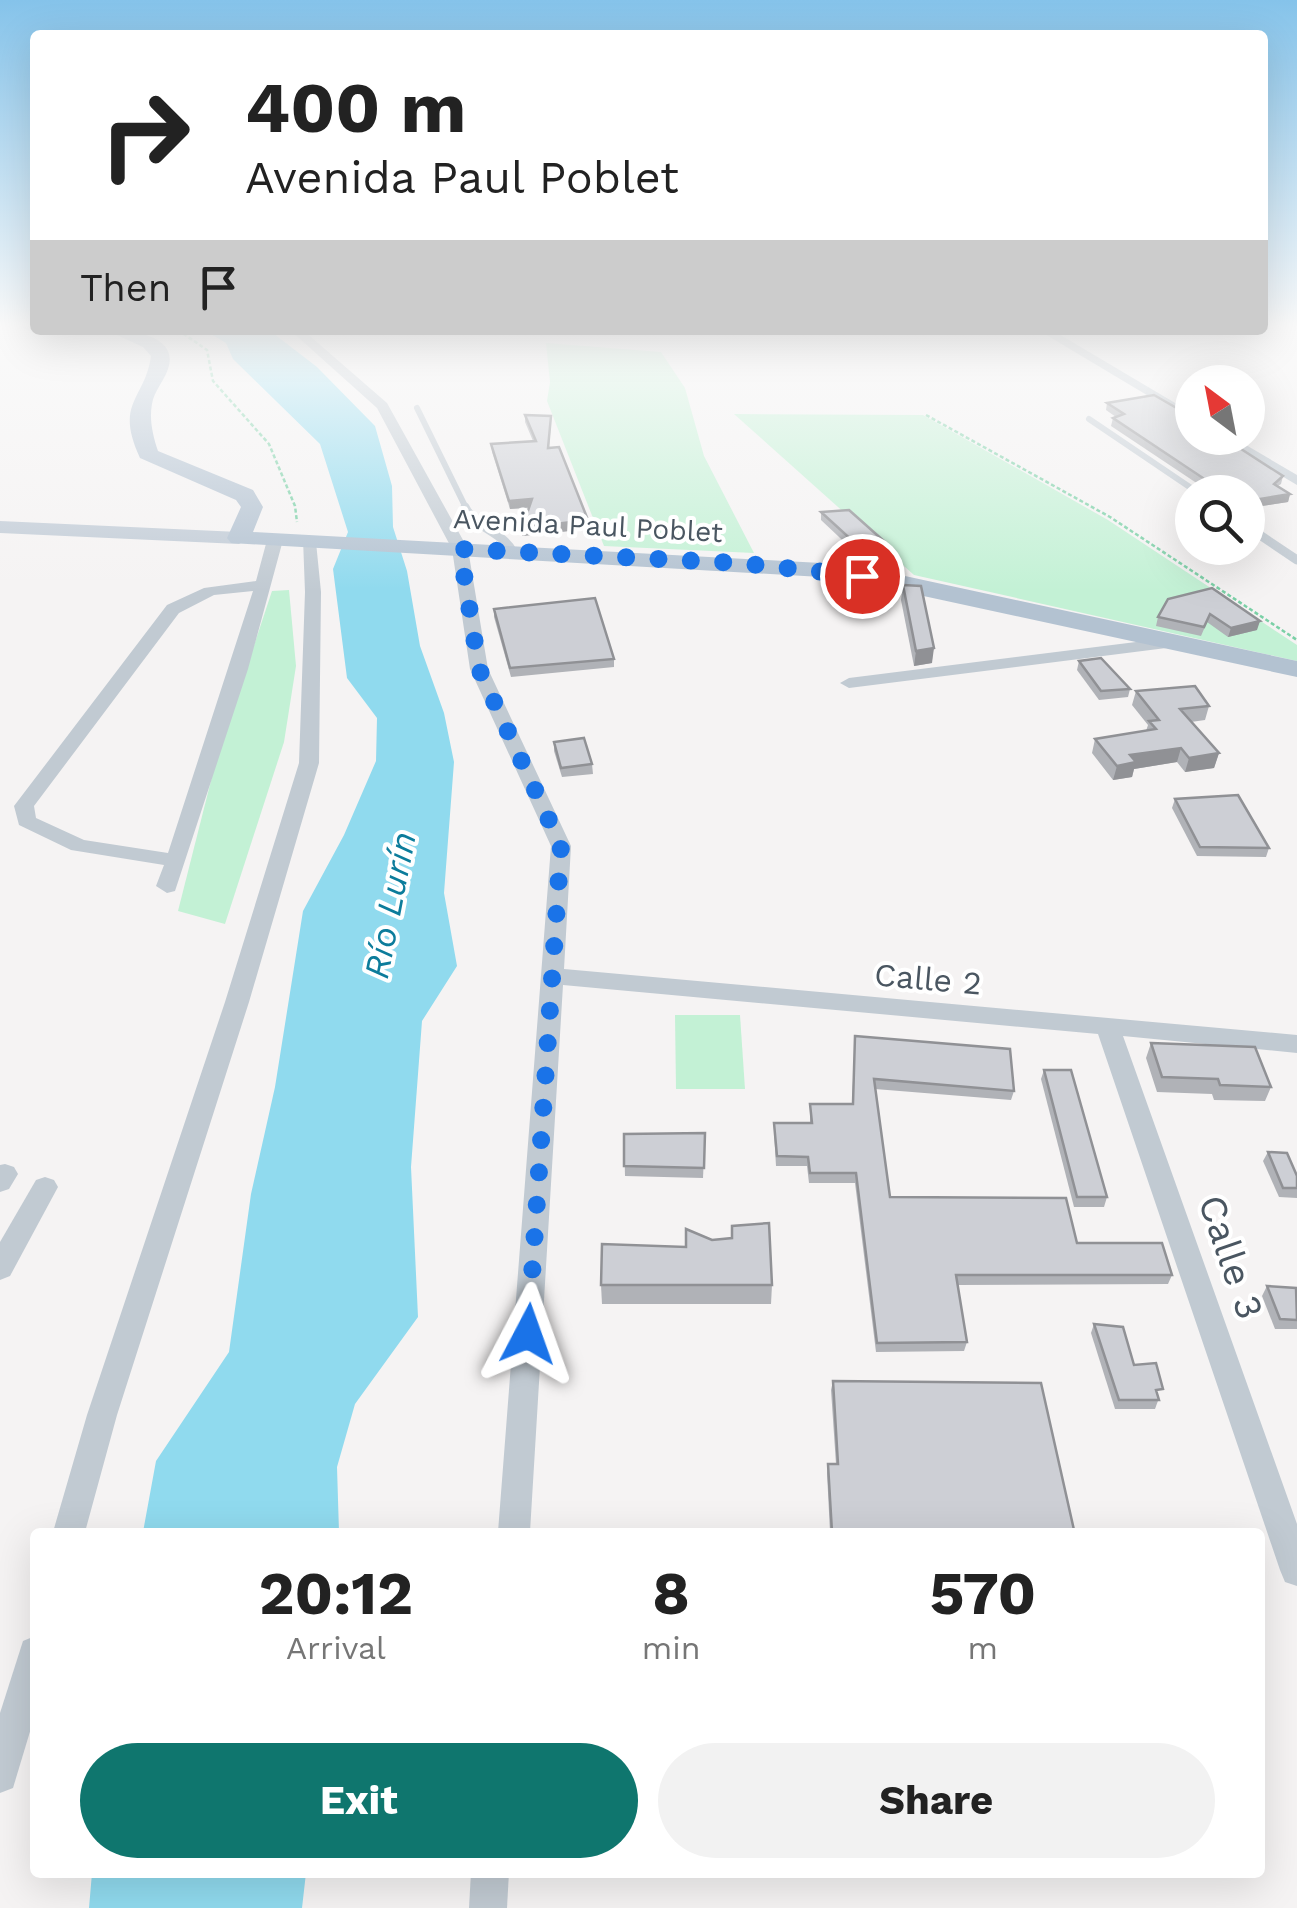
<!DOCTYPE html>
<meta charset="utf-8">
<style>
body{margin:0;font-family:"Work Sans",sans-serif;background:#f2f2f2;color:#222;height:100vh;display:flex;flex-direction:column;font-size:38px;white-space:nowrap}
*{box-sizing:border-box;margin:0}
p{font-size:32px;color:#767676}
.icon{flex:none;width:55px;height:55px;fill:none;stroke:currentColor;stroke-width:2;stroke-linecap:round;stroke-linejoin:round}
.map{position:relative;flex:1;overflow:hidden}
.side{position:absolute;left:30px;top:1528px;width:1235px;height:350px;display:flex;flex-direction:column;background:#fff;border-radius:10px;box-shadow:0 10px 40px #0002}
.side>*{flex:none}
.guide{position:absolute;left:30px;top:30px;width:1238px;height:305px;border-radius:10px;box-shadow:0 10px 40px #0002;background:#fff;color:#222;overflow:hidden}
.needle{width:65px;rotate:328deg}
.tools{position:absolute;left:1175px;top:365px;display:grid;gap:20px}
.tools a{display:grid;place-items:center;width:90px;height:90px;border-radius:50%;background:#fff;box-shadow:0 10px 40px #0002;font-size:50px}
.pin{position:absolute;display:grid;place-items:center;width:85px;height:85px;color:#fff;margin:-42px;border:5px solid #fff;border-radius:50%;box-shadow:0 2px 10px #0007}
.me{position:absolute;width:110px;margin:-55px;rotate:4deg;stroke-linejoin:round;filter:drop-shadow(0 0 8px #0008)}
.turn{display:flex;align-items:center;gap:35px;height:210px;padding:0 50px;font-size:45px}
.turn .icon{width:130px;height:130px;stroke-width:2.5}
.turn b{display:block;font-size:70px;line-height:85px}
.then{display:flex;align-items:center;height:95px;padding:0 50px;background:#0003;gap:20px;font-size:38px}
.eta{display:flex;justify-content:space-evenly;align-items:center;height:170px;text-align:center}
.eta b{font-size:60px;font-weight:700;line-height:70px}
.cta{display:flex;gap:20px;margin-top:auto;padding:20px 50px}
.cta a{flex:1;height:115px;border-radius:60px;background:#0f766e;color:#fff;font-size:40px;font-weight:700;line-height:115px;text-align:center}
.cta a+a{background:#f2f2f2;color:#222}
.map>svg:first-child{display:block}
.green{fill:#c3f1d5}
.water{fill:#90daee}
.lines{fill:none;stroke-linecap:round;stroke-linejoin:round}
.path{stroke:#7ad0a6;stroke-width:2.5;stroke-dasharray:4 2.5;stroke-linecap:butt}
.lane-far1{stroke:#c1cad2;stroke-width:6}
.lane{stroke:#c1cad2;stroke-width:9}
.street{fill:#c1cad2;fill-rule:evenodd}
.secondary{fill:#c1cbd6;fill-rule:evenodd}
.primary{fill:#b3c2d1;fill-rule:evenodd}
.wall{fill:#b0b2b7}
.shaded-wall{fill:#909195}
.building{fill:#cdcfd5;stroke:#909195;stroke-width:2.5}
.route{stroke:#1a73e8;stroke-width:18;stroke-dasharray:0 32.4}
.labels{text-anchor:middle;stroke-width:8;stroke-linejoin:round;paint-order:stroke}
.far-street-label{font-size:28px;fill:#4a5661;stroke:#fff}
.street-label{font-size:32px;fill:#4a5661;stroke:#fff}
.water-label{font-size:35px;font-style:italic;fill:#0c7c9b;stroke:#fff}
.near-street-label{font-size:38px;fill:#4a5661;stroke:#fff}
</style>
<div class="map">
<svg width="1297" height="1908" viewBox="0 0 1297 1908">
<rect width="100%" height="100%" fill="#f5f3f3"/>
<g class="green">
<path d="M546 343 661 352 685 388 704 456 754 553 604 546 547 401 550 382Z"/>
<path d="M734 414 923 415 1108 520 1297 645V661L914 575Z"/>
<path d="M289 590 296 666 284 742 225 924 178 911 217 757 272 591Z"/>
<path d="M675 1015H740L745 1089H676Z"/>
</g>
<g class="water">
<path d="M204 330H269L317 367 375 426 392 486 393 527 407 571 420 646 444 713 454 762 444 893 457 966 422 1021 411 1167 418 1317 355 1404 337 1467 339 1532H143L156 1461 229 1352 251 1194 275 1087 303 911 344 835 376 761 377 718 347 678 333 569 348 532 320 444 233 359 226 343Z"/>
<path d="M92 1873V1872L306 1873 302 1908H89Z"/>
</g>
<g class="lines">
<g class="path">
<path d="M178 330 207 350 213 381 269 444 295 506 297 522"/>
<path d="M926 415 1110 517 1297 640"/>
</g>
<g class="lane-far1">
<path d="M417 408 467 510"/>
<path d="M1089 419 1197 492"/>
</g>
<g class="lane">
<path d="M465 507C476 529 502 531 513 552"/>
<path d="M1248 527 1297 560"/>
</g>
<g class="street">
<path d="M290 330H303L387 403 468 549 488 669 571 846 564 969 1297 1035V1053L1123 1036 1297 1524V1586L1285 1582 1280 1570 1098 1034 563 985 530 1532H498L551 846 470 669 452 549 377 408Z"/>
<path d="M1038 330H1052L1192 413V422Z"/>
<path d="M1218 438H1234L1297 475V485Z"/>
<path d="M275 535 283 540 248 669 175 891 167 893 156 886 164 865 71 850 19 825 14 806 167 605 204 588 256 581 267 540ZM253 591 168 853 84 840 36 818 34 806 179 613 214 595Z"/>
<path d="M303 539 316 542 321 592 319 763 249 1002 117 1415 85 1532H53L87 1415 225 1002 299 763 305 592Z"/>
<path d="M1176 637 1185 642 1182 646 849 688 840 683 849 678Z"/>
<path d="M5 1164 14 1167 18 1174 9 1189 0 1192V1165Z"/>
<path d="M45 1177 54 1180 58 1187 10 1276 0 1280V1242L36 1180Z"/>
<path d="M35 1636V1715L13 1788 0 1793V1713L23 1641Z"/>
<path d="M471 1872H509L507 1908H469Z"/>
</g>
<path class="secondary" d="M0 521 239 532 249 538 239 544 0 533Z"/>
<g class="primary">
<path d="M13 324H35V330H43L35 333Z"/>
<path d="M106 330C128 330 180 334 168 369 164 381 154 391 152 404 149 420 153 436 158 451L253 490 263 507 253 532 821 563 905 576 1297 661V677L905 592 821 577 231 543 227 538 241 507 236 500 140 458C114 402 145 400 151 356L143 347Z"/>
</g>
</g>
<g class="wall">
<path d="M1107 403 1283 476 1281 484 1278 486 1290 494 1288 502 1248 508V492H1203L1201 486 1111 426 1113 418 1116 417 1106 410Z"/>
<path d="M525 415 551 423 549 448 588 529 522 536 529 508 510 509 492 452 491 444 533 441 525 422Z"/>
<path d="M821 512 884 550 856 553 821 520Z"/>
<path d="M903 585 932 663 914 666 901 600Z"/>
<path d="M1168 599 1257 630 1228 637 1207 622 1201 636 1156 626 1158 617Z"/>
<path d="M494 609 614 659V667L511 677 494 617Z"/>
<path d="M1079 661 1130 689 1128 697 1099 700 1077 670Z"/>
<path d="M1136 691 1209 706 1205 720 1191 722 1219 753 1214 768 1185 772 1177 762 1134 769 1132 777 1113 780 1092 753 1095 739 1146 731 1148 725 1132 705Z"/>
<path d="M554 742 592 764 593 774 562 777 554 751Z"/>
<path d="M1175 799 1269 848 1266 857 1197 856 1172 808Z"/>
<path d="M855 1036 1014 1091 1011 1100 875 1089 890 1197 1077 1243 1172 1275 1168 1284 958 1285 967 1342 964 1351 876 1352 855 1183H809L807 1166H776L774 1132V1123H810V1104H852Z"/>
<path d="M1151 1043 1271 1087 1265 1101 1214 1100 1212 1094 1157 1092 1146 1058Z"/>
<path d="M1044 1070 1107 1197 1104 1207H1074L1041 1079Z"/>
<path d="M705 1133 703 1178 625 1176 624 1134Z"/>
<path d="M1268 1152 1297 1176V1198L1279 1197 1263 1161Z"/>
<path d="M601 1285H772L771 1304H602Z"/>
<path d="M1267 1286 1297 1291V1329H1275L1262 1296Z"/>
<path d="M1094 1324 1134 1365 1159 1398 1155 1409H1115L1091 1333Z"/>
<path d="M833 1381 1074 1530 1073 1532H830L827 1473 828 1464H836L831 1390Z"/>
</g>
<g class="shaded-wall">
<path d="M1290 494 1288 502 1248 508V501Z"/>
<path d="M532 499V507L510 509 509 501Z"/>
<path d="M588 520V529L522 536V528Z"/>
<path d="M885 542 884 550 856 553V544Z"/>
<path d="M1260 621 1257 630 1228 637 1231 628Z"/>
<path d="M934 648 932 663 914 666 916 651Z"/>
<path d="M1181 748 1177 762 1134 769 1132 777 1113 780 1117 766 1130 755Z"/>
<path d="M1219 753 1214 768 1185 772 1189 758Z"/>
</g>
<g class="building">
<path d="M1154 395 1192 417V438H1224L1283 476 1274 484 1290 494 1248 501V492H1216L1206 486 1203 478 1113 418 1124 414 1107 403Z"/>
<path d="M525 415 551 416 548 448 559 447 588 520 522 528 532 499 509 501 491 444 536 441Z"/>
<path d="M849 510 885 542 856 544 821 512Z"/>
<path d="M903 585 921 586 934 648 916 651Z"/>
<path d="M1212 588 1260 621 1231 628 1210 614 1204 627 1158 617 1168 599Z"/>
<path d="M595 598 614 659 510 668 494 609Z"/>
<path d="M1101 658 1130 689 1101 691 1079 661Z"/>
<path d="M1195 686 1209 706 1180 709 1219 753 1189 758 1181 748 1130 755 1136 762 1117 766 1095 739 1156 729 1149 721 1159 720 1136 691Z"/>
<path d="M584 738 592 764 561 768 554 742Z"/>
<path d="M1238 795 1269 848 1200 847 1175 799Z"/>
<path d="M855 1036 1010 1049 1014 1091 874 1079 890 1197 1066 1198 1077 1243H1162L1172 1275H956L967 1342 877 1343 856 1173H810L808 1157 777 1156 774 1123H812L810 1104H853Z"/>
<path d="M1151 1043 1255 1047 1271 1087 1220 1085 1218 1079 1162 1077Z"/>
<path d="M1044 1070H1071L1107 1197H1077Z"/>
<path d="M705 1133 704 1168 624 1166V1134Z"/>
<path d="M1268 1152 1287 1153 1297 1176V1188H1283Z"/>
<path d="M769 1223 772 1285H601L602 1244 686 1247V1229L712 1240 732 1238V1226Z"/>
<path d="M1267 1286 1296 1288 1297 1320 1280 1319Z"/>
<path d="M1094 1324 1123 1327 1134 1365 1156 1363 1163 1389 1156 1390 1159 1400H1119Z"/>
<path d="M833 1381 1041 1383 1074 1530 832 1532 828 1464H838Z"/>
</g>
<linearGradient id="sky" x2="0" y2="1"><stop stop-color="#85c3ea"/><stop offset="0.55" stop-color="#fafafa"/><stop offset="1" stop-color="#fafafa" stop-opacity="0"/></linearGradient>
<rect width="1297" height="591" fill="url(#sky)"/>
<g class="lines">
<path class="route" d="M528 1334 561 846 479 669 460 549 739 563 862 576"/>
</g>
<g class="labels">
<g class="far-street-label">
<text transform="translate(588 525) rotate(3)" y="10">Avenida Paul Poblet</text>
</g>
<g class="street-label">
<text transform="translate(928 979) rotate(5)" y="11">Calle 2</text>
</g>
<g class="water-label">
<text transform="translate(390 905) rotate(-79)" y="12">Río Lurín</text>
</g>
<g class="near-street-label">
<text transform="translate(1231 1257) rotate(71)" y="13">Calle 3</text>
</g>
</g>
</svg>
<div class="tools">
<a><svg class="needle" viewBox="-14 -14 28 28"><path d="M0-13l5 13h-10z" fill="#e53935"/><path d="M0 13l5-13h-10z" fill="#767676"/></svg></a>
<a><svg class="icon" aria-label="search" viewBox="0 0 24 24"><circle cx="10" cy="10" r="6"/><path d="M15 15l6 6"/></svg></a>
</div>
<div class="pin" style="left:862px;top:576px;background:#d93025"><svg class="icon" aria-label="arrive" viewBox="0 0 24 24"><path d="M6 21V4h12l-3 4 3 4H6"/></svg></div>
<svg class="me" style="left:528px;top:1334px" viewBox="-20 -20 40 40"><path d="M0-17L14 15 0 8-14 15z" fill="#1a73e8" stroke="#fff" stroke-width="4"/></svg>
<div class="guide">
<div class="turn"><svg class="icon" aria-label="right" viewBox="0 0 24 24"><path d="M7 20v-9h11M14 6l5 5-5 5"/></svg><div><b>400 m</b>Avenida Paul Poblet</div></div>
<div class="then">Then<svg class="icon" aria-label="arrive" viewBox="0 0 24 24"><path d="M6 21V4h12l-3 4 3 4H6"/></svg></div>
</div>
<section class="side">
<div class="eta">
<div><b>20:12</b><p>Arrival</p></div>
<div><b>8</b><p>min</p></div>
<div><b>570</b><p>m</p></div>
</div>
<div class="cta"><a>Exit</a><a>Share</a></div>
</section>
</div>
